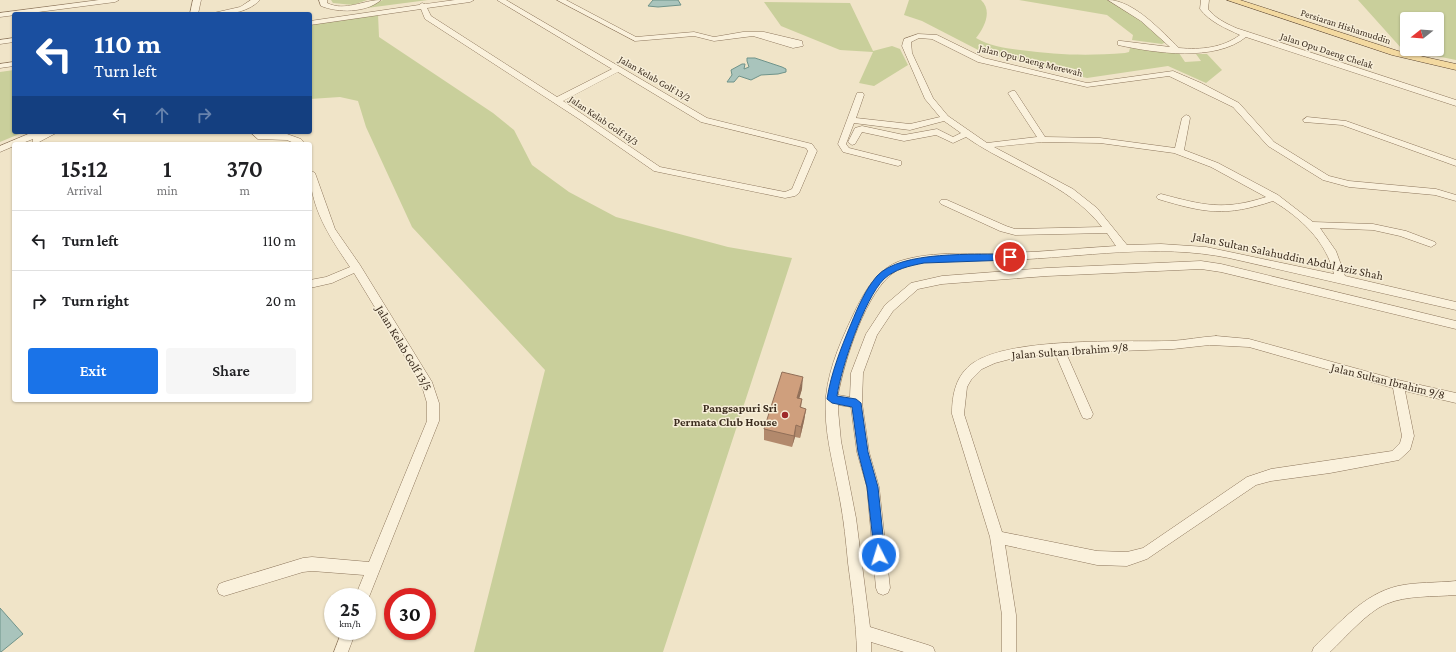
<!DOCTYPE html>
<style>
body{margin:0;font-family:"Crimson Pro",serif;background:#f6f6f6;color:#202124;height:100vh;display:flex;flex-direction:column;font-size:15px;white-space:nowrap}
*{box-sizing:border-box;margin:0}
p{font-size:13px;color:#757577}
.icon{flex:none;width:22px;height:22px;fill:none;stroke:currentColor;stroke-width:2;stroke-linecap:round;stroke-linejoin:round}
.map{position:relative;flex:1;overflow:hidden}
.drawer{position:absolute;left:12px;top:142px;width:300px;height:260px;display:flex;flex-direction:column;background:#fff;border-radius:4px;box-shadow:0 1px 3px #0004}
.drawer>*{flex:none}
.guide{position:absolute;left:12px;top:12px;width:300px;height:122px;border-radius:4px;box-shadow:0 1px 3px #0004;background:#1a4fa0;color:#fff;overflow:hidden}
.needle{width:26px;rotate:253deg}
.controls{position:absolute;left:1400px;top:12px;display:grid;gap:8px}
.controls a{display:grid;place-items:center;width:44px;height:44px;border-radius:4px;background:#fff;box-shadow:0 1px 3px #0004;font-size:20px}
.speed{position:absolute;left:324px;top:588px;display:flex;gap:8px;font-size:20px;font-weight:700;text-align:center}
.speed>*{display:grid;place-content:center;width:52px;height:52px;border-radius:50%;background:#fff;box-shadow:0 1px 3px #0004;line-height:1}
.speed small{font-size:10px;font-weight:400}
.speed .limit{border:6px solid #d22;background:#fff;color:#111}
.pin{position:absolute;display:grid;place-items:center;width:34px;height:34px;color:#fff;margin:-17px;border:2px solid #fff;border-radius:50%;box-shadow:0 1px 4px #0007}
.me{position:absolute;width:44px;margin:-22px;rotate:355deg;stroke-linejoin:round;filter:drop-shadow(0 0 3px #0008)}
.turn{display:flex;align-items:center;gap:14px;height:84px;padding:0 16px;font-size:18px}
.turn .icon{width:52px;height:52px;stroke-width:2.5}
.turn b{display:block;font-size:28px;line-height:34px}
.lanes{display:flex;align-items:center;height:38px;padding:0 16px;background:#0003;justify-content:center;gap:20px;direction:ltr}
.lanes .off{opacity:.35}
.eta{display:flex;justify-content:space-evenly;align-items:center;height:68px;text-align:center}
.eta b{font-size:24px;font-weight:600;line-height:28px}
.action{display:flex;gap:8px;margin-top:auto;padding:8px 16px}
.action a{flex:1;height:46px;border-radius:4px;background:#1a73e8;color:#fff;font-size:16px;font-weight:600;line-height:46px;text-align:center}
.action a+a{background:#f6f6f6;color:#202124}
ul{padding:0;list-style:none}
li{display:flex;align-items:center;gap:12px;height:60px;padding:0 16px;border-top:1px solid #e0e0e0}
li div{flex:1}
li b{display:block;font-size:15px}
li em{font-style:normal}
.map>svg:first-child{display:block}
.green{fill:#c9cf9b;fill-rule:evenodd}
.water{fill:#a9c4bc;stroke:#6f938a}
.lines{fill:none;stroke-linecap:round;stroke-linejoin:round}
.minor-casing{stroke:#8d765c;stroke-width:1}
.major-casing{stroke:#5b4430;stroke-width:1}
.minor{fill:#faf1dc;fill-rule:evenodd}
.major{fill:#f3d9a0;fill-rule:evenodd}
.wall{fill:#b2896c}
.shaded-wall{fill:#916f58}
.building{fill:#cf9f7d;stroke:#916f58}
.route{fill:#1a73e8;stroke:#114b97}
.poi-dot{fill:#9e2a2b;stroke:#f7eed8;stroke-width:1.5}
.labels{text-anchor:middle;stroke-width:3;stroke-linejoin:round;paint-order:stroke}
.far-street-label{font-size:10px;fill:#3d2e20;stroke:#f7eed8}
.street-label{font-size:12px;fill:#3d2e20;stroke:#f7eed8}
.poi-label{font-size:12px;font-weight:bold;fill:#3d2e20;stroke:#f7eed8;text-anchor:end}
</style>
<div class="map">
<svg width="1456" height="652" viewBox="0 0 1456 652">
<rect width="100%" height="100%" fill="#f0e4c8"/>
<g class="green">
<path d="M331 0H367L353 5 333 3Z"/>
<path d="M383 0H428L359 9Z"/>
<path d="M909 0H981C993 11 984 28 976 38 989 46 1005 48 1020 50 1058 55 1087 56 1125 53L1129 52 1130 48 1179 53 1185 62 1201 61 1196 54H1207L1222 70 1206 83 1168 66 1087 78 984 53 922 21 904 15Z"/>
<path d="M1019 0H1109L1129 10 1166 42 1162 44 1132 40 1133 35 1107 15Z"/>
<path d="M1358 0H1456V60L1402 49ZM1407 19H1437V49H1407Z"/>
<path d="M764 2 850 3 873 51 892 46 900 49 908 65 874 86 859 83 873 52 840 50 781 26Z"/>
<path d="M378 14 379 37 493 113 514 130 532 165 569 192 616 217 728 247 792 258 663 652H474L545 370 412 227 366 127 358 101 340 97 310 99V25Z"/>
<path d="M14 70V132H24L0 142V72Z"/>
</g>
<g class="water">
<path d="M653 0H678L681 5 658 7 648 6Z"/>
<path d="M747 58H755L782 67 786 69V72L778 74 761 75 751 80 739 76 734 82H727L732 75 731 70 742 64H745L744 69 749 67 747 61Z"/>
<path d="M0 608 23 634 1 652H0Z"/>
</g>
<g class="lines">
<defs>
<g id="minor">
<path d="M99 0H119L115 2 0 17V13Z"/>
<path d="M193 0H201L198 14H190Z"/>
<path d="M251 0H260C246 14 228 14 209 14L240 7Z"/>
<path d="M319 0H327V3C346 12 362 0 381 0 366 13 338 13 321 6Z"/>
<path d="M455 0H474L470 2 427 8 431 16 557 97 612 69 497 0H506L707 118 812 144 817 151 799 193 795 196 785 198 654 171 579 119 425 19 421 9 310 25V21L419 5 422 3 425 4ZM618 72 701 122 806 148 808 151 792 189 785 192 660 167 563 101Z"/>
<path d="M557 0H566L636 37 694 32 714 37 743 32H764L802 41 803 46 793 48 753 36 714 41 694 36 635 41Z"/>
<path d="M1108 0C1134 0 1162 32 1179 48 1201 50 1222 48 1240 35 1225 28 1210 22 1200 9L1201 0H1209L1208 9C1215 18 1225 23 1236 28L1456 100V106L1246 37C1215 62 1155 53 1118 45V41H1121L1170 47 1141 21Z"/>
<path d="M918 34 937 35 984 58 1087 83 1173 71 1201 83 1239 103 1274 142 1329 176 1349 181 1436 189 1456 195V201L1435 195 1349 187 1323 180 1268 146 1233 107 1169 76 1087 87 978 62 932 39 919 38 911 42 912 53 933 98 948 116 987 143 1037 137 1008 93 1012 91H1015L1045 137 1100 138 1175 148 1182 118 1186 115 1189 116 1190 118 1184 150 1218 163 1278 195 1313 222 1373 224 1406 231 1435 242 1436 244 1431 247 1400 236 1373 230 1320 228 1336 251 1345 276 1456 302V310L1229 258C1156 243 1084 257 1010 260 979 262 923 255 896 271 866 289 844 362 838 395L850 397 851 373 866 334 885 305 911 283 942 276 1047 268 1201 261 1221 264 1456 321V329L1221 272 1201 269 1047 276 942 284 918 289 893 311 877 335 863 373 862 403 869 452 879 487 890 588 888 593 883 595 878 593 876 588 867 487 857 452 851 407 838 405V410L841 441 856 518 870 627 928 645 933 647 935 652H904L871 642V652H857C856 622 852 593 848 563 846 542 844 521 840 500 834 466 823 431 826 396 829 366 843 336 856 309 866 289 878 269 900 261 935 250 973 255 1008 253 1044 252 1080 248 1116 246L1107 233 1015 235 1000 231 941 204 939 202 941 200H947L1006 226 1015 229 1102 227C1068 183 1010 168 966 137L953 143 936 135 904 141 862 132 855 144 852 145 848 142 855 128 862 126 904 135 937 129 953 137 961 133 944 121 910 130 854 123 846 144 849 148 901 161V165L898 166 843 152 838 144 857 93H863L864 95 856 118 910 124 940 117 925 99 902 46 904 39ZM1042 142 1100 143 1174 153 1211 167 1266 197C1223 211 1203 205 1161 194L1158 195 1156 197 1158 199C1205 213 1225 217 1273 201 1301 218 1326 241 1334 274L1206 247 1161 244 1127 245 1097 208 1073 189 994 147Z"/>
<path d="M14 38V42L0 44V40Z"/>
<path d="M14 62V66L0 68V64Z"/>
<path d="M1307 117 1346 121 1456 160V166L1342 125 1304 122 1303 120Z"/>
<path d="M33 132H58L39 142H33V139L20 144H14V146L0 152V146Z"/>
<path d="M250 132 287 134 301 139 305 144H296L287 140 258 139Z"/>
<path d="M310 170 315 173 335 229 360 265 432 382 439 403V421L367 602V597H355L364 575 312 571 303 572 224 596 219 594 217 589 219 584 224 582 303 558 312 557 369 562 427 421V403L421 383 354 273 332 283 310 288V280L326 277 350 267C329 236 310 208 310 170Z"/>
<path d="M1216 336 1249 339 1398 380 1456 393V403L1405 391 1414 436 1410 450 1399 460 1330 473 1271 481 1256 485 1147 559 1127 566 1097 565 1005 545 1016 615V652H1002V615L990 537 952 414C952 394 956 375 973 363 1011 337 1123 342 1171 341 1186 340 1201 337 1216 336ZM1210 345 1249 347 1393 388 1402 436 1400 443 1392 451 1271 469 1247 477 1143 548 1127 552 1097 551 1002 532 964 414 967 387 971 380 982 369 995 363 1014 358 1055 353 1081 414 1083 418 1087 419 1091 418 1093 414 1066 353 1173 349Z"/>
<path d="M1456 581V595C1433 597 1407 595 1386 604 1367 612 1345 638 1330 652H1312L1314 647C1339 624 1363 594 1398 586 1416 582 1437 583 1456 581Z"/>
<path d="M342 631H356L348 652H334Z"/>
</g>
<path id="major" d="M1227 0H1240L1398 51 1456 64V70L1392 55Z"/>
</defs>
<use href="#minor" class="minor-casing"/>
<use href="#major" class="major-casing"/>
<use href="#minor" class="minor"/>
<use href="#major" class="major"/>
</g>
<path class="wall" d="M802 389 799 398 802 399 801 408 806 409 804 421 800 438 795 437 792 447 764 440V429Z"/>
<g class="shaded-wall">
<path d="M803 377 802 389 796 410 797 398Z"/>
<path d="M806 409 804 421 800 438 801 427Z"/>
<path d="M796 425 795 437 792 447Z"/>
</g>
<path class="building" d="M782 372 803 377 797 398 802 399 800 407 806 409 801 427 796 425 794 436 764 429Z"/>
<path class="route" d="M1010 254 1014 257 1010 260 924 263C909 266 895 269 884 279 864 299 841 368 837 396L856 399 861 403 868 452 878 487 885 555 883 559 879 561 875 559 867 487 858 452 852 407 832 403 827 399C831 373 841 348 851 324 858 307 865 290 877 276 901 250 976 255 1010 254Z"/>
<circle class="poi-dot" cx="785" cy="415" r="4"/>
<g class="labels">
<g class="far-street-label">
<text transform="translate(1346 26) rotate(18)" y="4">Persiaran Hishamuddin</text>
<text transform="translate(1327 50) rotate(18)" y="4">Jalan Opu Daeng Chelak</text>
<text transform="translate(1031 60) rotate(14)" y="4">Jalan Opu Daeng Merewah</text>
<text transform="translate(655 78) rotate(30)" y="4">Jalan Kelab Golf 13/2</text>
<text transform="translate(604 120) rotate(34)" y="4">Jalan Kelab Golf 13/3</text>
</g>
<g class="street-label">
<text transform="translate(1288 256) rotate(12)" y="4">Jalan Sultan Salahuddin Abdul Aziz Shah</text>
<text transform="translate(404 348) rotate(59)" y="4">Jalan Kelab Golf 13/5</text>
<text transform="translate(1070 351) rotate(-4)" y="4">Jalan Sultan Ibrahim 9/8</text>
<text transform="translate(1388 381) rotate(14)" y="4">Jalan Sultan Ibrahim 9/8</text>
</g>
<g class="poi-label">
<text x="777" y="412">Pangsapuri Sri<tspan x="777" dy="14">Permata Club House</tspan></text>
</g>
</g>
</svg>
<div class="controls">
<a><svg class="needle" viewBox="-14 -14 28 28"><path d="M0-13l5 13h-10z" fill="#e53935"/><path d="M0 13l5-13h-10z" fill="#757577"/></svg></a>
</div>
<div class="speed"><div>25<small>km/h</small></div><div class="limit">30</div></div>
<div class="pin" style="left:1010px;top:257px;background:#d93025"><svg class="icon" aria-label="arrive" viewBox="0 0 24 24"><path d="M6 21V4h12l-3 4 3 4H6"/></svg></div>
<svg class="me" style="left:879px;top:555px" viewBox="-20 -20 40 40"><circle r="17" fill="#1a73e8" stroke="#fff" stroke-width="3"/><path d="M0-11L8 9 0 5-8 9z" fill="#fff"/></svg>
<div class="guide">
<div class="turn"><svg class="icon" aria-label="left" viewBox="0 0 24 24"><path d="M17 20v-9H6M10 6l-5 5 5 5"/></svg><div><b>110 m</b>Turn left</div></div>
<div class="lanes"><svg class="icon" aria-label="left" viewBox="0 0 24 24"><path d="M17 20v-9H6M10 6l-5 5 5 5"/></svg><svg class="icon off" aria-label="ahead" viewBox="0 0 24 24"><path d="M12 20V5M6 11l6-6 6 6"/></svg><svg class="icon off" aria-label="right" viewBox="0 0 24 24"><path d="M7 20v-9h11M14 6l5 5-5 5"/></svg></div>
</div>
<section class="drawer">
<div class="eta">
<div><b>15:12</b><p>Arrival</p></div>
<div><b>1</b><p>min</p></div>
<div><b>370</b><p>m</p></div>
</div>
<ul>
<li><svg class="icon" aria-label="left" viewBox="0 0 24 24"><path d="M17 20v-9H6M10 6l-5 5 5 5"/></svg><div><b>Turn left</b></div><em>110 m</em></li>
<li><svg class="icon" aria-label="right" viewBox="0 0 24 24"><path d="M7 20v-9h11M14 6l5 5-5 5"/></svg><div><b>Turn right</b></div><em>20 m</em></li>
</ul>
<div class="action"><a>Exit</a><a>Share</a></div>
</section>
</div>
